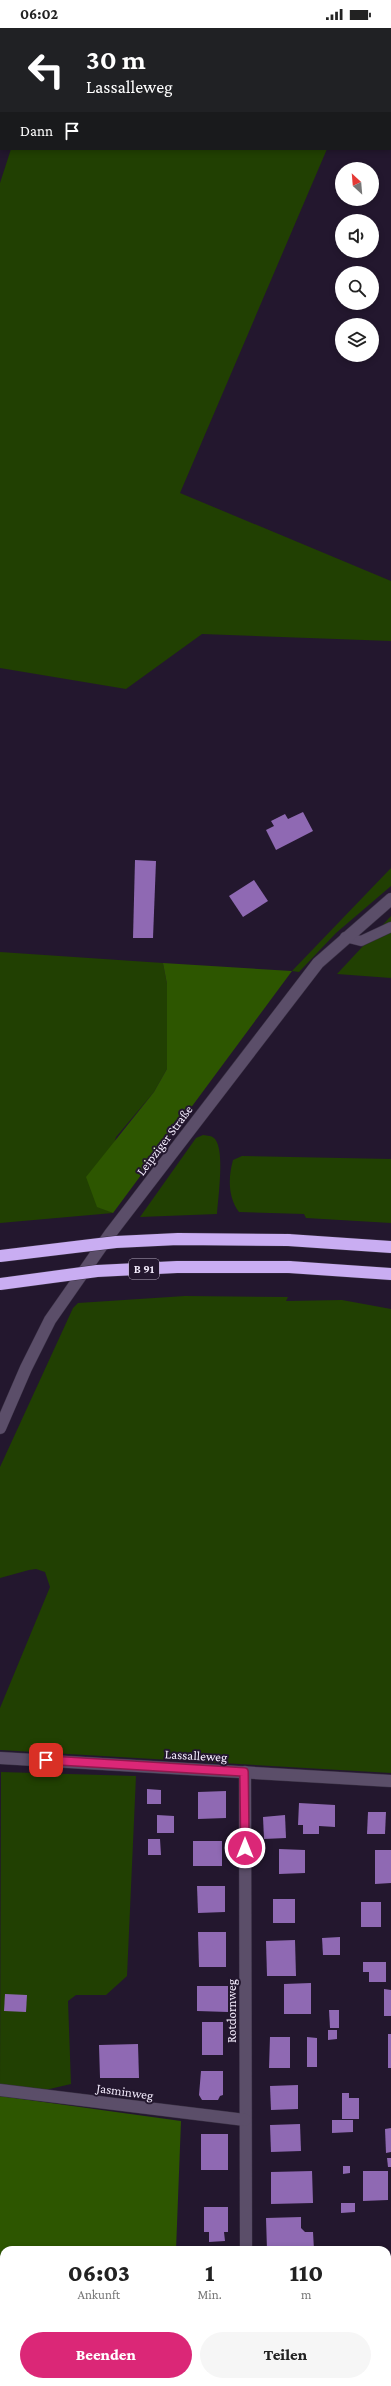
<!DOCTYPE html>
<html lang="de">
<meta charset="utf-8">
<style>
body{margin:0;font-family:"Crimson Pro",serif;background:#f6f6f6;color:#222;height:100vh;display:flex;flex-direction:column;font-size:15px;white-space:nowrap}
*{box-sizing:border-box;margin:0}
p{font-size:13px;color:#767676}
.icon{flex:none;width:22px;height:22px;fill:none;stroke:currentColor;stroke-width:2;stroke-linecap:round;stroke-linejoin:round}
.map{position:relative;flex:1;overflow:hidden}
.panel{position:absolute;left:0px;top:2218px;width:391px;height:140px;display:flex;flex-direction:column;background:#fff;border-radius:12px 12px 0 0;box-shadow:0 2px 6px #0003}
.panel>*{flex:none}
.guide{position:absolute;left:0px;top:0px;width:391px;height:122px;box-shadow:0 2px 6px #0003;background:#202124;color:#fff;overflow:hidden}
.needle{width:26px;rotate:334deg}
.tools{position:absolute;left:335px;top:134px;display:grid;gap:8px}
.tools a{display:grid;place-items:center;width:44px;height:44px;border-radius:50%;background:#fff;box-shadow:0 2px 6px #0003;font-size:20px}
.pin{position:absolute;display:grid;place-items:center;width:34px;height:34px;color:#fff;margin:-17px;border-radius:8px;box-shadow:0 2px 6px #0006}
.me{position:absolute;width:44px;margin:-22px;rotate:0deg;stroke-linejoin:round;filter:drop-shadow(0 0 3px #0008)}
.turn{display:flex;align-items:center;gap:14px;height:84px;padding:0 20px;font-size:18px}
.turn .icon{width:52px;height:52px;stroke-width:2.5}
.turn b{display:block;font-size:28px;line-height:34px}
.then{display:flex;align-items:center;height:38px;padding:0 20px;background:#0003;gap:8px;font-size:15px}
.eta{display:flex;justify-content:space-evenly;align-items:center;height:68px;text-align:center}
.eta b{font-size:24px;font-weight:800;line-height:28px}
.primary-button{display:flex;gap:8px;margin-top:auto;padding:8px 20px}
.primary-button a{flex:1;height:46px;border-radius:24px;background:#db2777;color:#fff;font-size:16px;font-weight:800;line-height:46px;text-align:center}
.primary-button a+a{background:#f6f6f6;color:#222}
.status{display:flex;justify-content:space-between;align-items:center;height:28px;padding:0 20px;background:#fff;direction:ltr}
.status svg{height:11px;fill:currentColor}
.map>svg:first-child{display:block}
.green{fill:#214002}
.forest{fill:#2d5600}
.building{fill:#8f69b3}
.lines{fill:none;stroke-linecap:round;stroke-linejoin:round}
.lane-casing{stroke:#3a3144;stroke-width:11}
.street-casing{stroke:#3a3144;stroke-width:13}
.secondary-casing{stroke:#3a3144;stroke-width:13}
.highway-casing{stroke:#3a3144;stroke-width:13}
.lane{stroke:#5b4e69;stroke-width:10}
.street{stroke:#5b4e69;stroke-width:12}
.secondary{stroke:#5b4e69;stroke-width:12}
.highway{stroke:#c9adf2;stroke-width:12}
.highway-bridge-casing{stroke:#3a3144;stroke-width:13;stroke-linecap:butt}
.highway-bridge{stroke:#c9adf2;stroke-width:12}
.route-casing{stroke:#8e194d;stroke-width:10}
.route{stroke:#db2777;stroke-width:7}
.labels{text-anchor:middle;stroke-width:4;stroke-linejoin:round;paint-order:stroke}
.shield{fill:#23172e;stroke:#b5abbe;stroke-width:1}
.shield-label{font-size:12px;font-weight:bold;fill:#f3ebfc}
.street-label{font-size:13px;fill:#f3ebfc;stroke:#23172e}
</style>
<div class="status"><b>06:02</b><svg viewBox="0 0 49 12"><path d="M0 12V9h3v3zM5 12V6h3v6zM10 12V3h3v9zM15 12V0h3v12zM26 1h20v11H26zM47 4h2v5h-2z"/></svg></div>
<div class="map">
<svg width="391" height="2358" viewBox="0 0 391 2358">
<rect width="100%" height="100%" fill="#23172e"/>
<g class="green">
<path d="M48 0H379L48 1Z"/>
<path d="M11 121H327L180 465 391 553V613L202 606 126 661 0 640V155Z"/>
<path d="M391 840V858L336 905 299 944 292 943Z"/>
<path d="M391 888V950L337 946Z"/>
<path d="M0 924 163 935 167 956V1041L154 1064 116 1109 97 1178 113 1185 0 1195Z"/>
<path d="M203 1107C208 1108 211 1107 215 1111 225 1123 218 1170 217 1186L140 1189 196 1110Z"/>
<path d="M242 1128 391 1131V1195L306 1190 304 1186 239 1184C228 1169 228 1150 233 1132Z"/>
<path d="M185 1268 288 1269 286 1273 342 1272 391 1281V1745L0 1722V1680L50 1559 45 1544 36 1541 29 1542 0 1550V1439L73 1280 78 1275Z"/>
<path d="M1 1744 136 1748 127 1948 106 1967H76L68 1973 71 2056 41 2063 0 2056Z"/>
</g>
<g class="forest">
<path d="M163 935 292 943 113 1185 97 1179 86 1149 154 1064 167 1041V956Z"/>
<path d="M0 2068 181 2093 176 2222H4V2354H171V2358H0Z"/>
</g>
<g class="building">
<path d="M303 784 313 803 276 822 266 802 274 798 271 793 285 786 288 791Z"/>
<path d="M135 832 156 833 153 910H133Z"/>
<path d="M254 852 268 873 243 889 229 868Z"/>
<path d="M147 1761 161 1762V1776H147Z"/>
<path d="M226 1763V1790L198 1791V1764Z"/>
<path d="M299 1775 335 1777V1799L319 1798V1806H303V1797H298Z"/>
<path d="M368 1784H386L385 1806H367Z"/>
<path d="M157 1787 174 1788V1805H157Z"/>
<path d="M285 1787 286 1810 264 1811 263 1789Z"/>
<path d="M148 1811H160L161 1827H148Z"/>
<rect x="193" y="1813" width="29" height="25"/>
<path d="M279 1821 305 1822V1845L279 1846Z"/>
<path d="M375 1822H391V1855L375 1856Z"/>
<path d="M197 1858H225V1884L198 1885Z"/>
<rect x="273" y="1871" width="22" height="24"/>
<rect x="361" y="1874" width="20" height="25"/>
<path d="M198 1904H226V1939H199Z"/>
<path d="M340 1909V1927H323L322 1910Z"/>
<path d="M295 1912 296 1948H267L266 1913Z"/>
<path d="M363 1934H386V1954H369V1944H363Z"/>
<path d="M311 1955V1986H284V1956Z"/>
<path d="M197 1958H228V1984L197 1983Z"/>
<path d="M384 1961 391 1962V1988H384Z"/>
<path d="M5 1966 27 1967 26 1984 4 1983Z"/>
<path d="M329 1982H339V2000H330Z"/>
<rect x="202" y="1994" width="21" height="33"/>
<path d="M328 2002H337V2011L328 2012Z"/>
<rect x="388" y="2006" width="3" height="34"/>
<path d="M270 2009H290V2040H269Z"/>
<path d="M307 2009 317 2010V2039H307Z"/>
<path d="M138 2016 139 2050H100L99 2017Z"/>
<path d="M201 2043H223V2067L220 2068 218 2072H202L199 2067Z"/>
<path d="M298 2057V2081L271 2082 270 2058Z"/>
<path d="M342 2065H349V2070H359V2091H342Z"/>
<path d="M332 2092H353V2104L332 2105Z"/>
<path d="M300 2096 301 2123 271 2124 270 2097Z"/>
<path d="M391 2100V2124L386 2125 385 2101Z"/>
<rect x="201" y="2106" width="27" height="36"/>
<path d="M387 2130H391V2139H388Z"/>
<path d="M343 2138H350V2145L343 2146Z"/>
<path d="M312 2143 313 2175 271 2176V2144Z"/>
<path d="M363 2143H388V2172L363 2173Z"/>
<path d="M341 2175H355V2184L341 2185Z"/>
<path d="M204 2179H228V2204H224L225 2213 209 2214V2204H204Z"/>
<path d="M301 2189V2200L305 2204H313L314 2222H267L266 2190Z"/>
<rect x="387" y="2242" width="4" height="33"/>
<rect x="387" y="2335" width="4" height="14"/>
<rect x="200" y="2354" width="22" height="4"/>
<rect x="272" y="2354" width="20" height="4"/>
<rect x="382" y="2355" width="9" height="3"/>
<path d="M365 2356V2358H342V2357Z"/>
</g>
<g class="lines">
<defs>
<path id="lane" d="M345 909 361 913 391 899"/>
<g id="street">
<path d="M0 1730 391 1753"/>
<path d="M245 1744 246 2222"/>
<path d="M0 2062 245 2092"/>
<path d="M246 2354V2358"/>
</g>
<path id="secondary" d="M0 1400 26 1340 50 1292 110 1206 318 935 391 871"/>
<g id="highway">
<path d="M288 1212 391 1219"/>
<path d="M289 1239 391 1246"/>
</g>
</defs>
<use href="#lane" class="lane-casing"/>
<use href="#street" class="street-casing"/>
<use href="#secondary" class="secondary-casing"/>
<use href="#highway" class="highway-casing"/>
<use href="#lane" class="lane"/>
<use href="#street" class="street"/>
<use href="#secondary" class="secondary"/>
<use href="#highway" class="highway"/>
<defs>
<g id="highway-bridge">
<path d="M0 1228 116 1214 178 1211 288 1212"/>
<path d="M0 1256 97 1243 177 1239H289"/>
</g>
</defs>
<use href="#highway-bridge" class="highway-bridge-casing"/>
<use href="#highway-bridge" class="highway-bridge"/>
</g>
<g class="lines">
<defs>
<path id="route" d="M46 1732 244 1744 245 1820"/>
</defs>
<use href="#route" class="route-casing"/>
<use href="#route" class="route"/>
</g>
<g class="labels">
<rect class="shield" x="129" y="1231" width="30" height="20" rx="3"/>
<g class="shield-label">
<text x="144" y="1245">B 91</text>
</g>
<g class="street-label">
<text transform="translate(164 1112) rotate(-53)" y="5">Leipziger Straße</text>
<text transform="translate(196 1727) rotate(3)" y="5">Lassalleweg</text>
<text transform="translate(231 1983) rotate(-90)" y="5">Rotdornweg</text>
<text transform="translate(125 2063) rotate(8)" y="5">Jasminweg</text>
</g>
</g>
</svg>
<div class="tools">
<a><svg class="needle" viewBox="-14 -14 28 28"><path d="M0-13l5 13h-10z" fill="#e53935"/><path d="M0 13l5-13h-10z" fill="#767676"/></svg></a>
<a><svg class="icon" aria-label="sound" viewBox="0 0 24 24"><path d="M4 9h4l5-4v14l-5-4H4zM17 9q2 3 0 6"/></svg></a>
<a><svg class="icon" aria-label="search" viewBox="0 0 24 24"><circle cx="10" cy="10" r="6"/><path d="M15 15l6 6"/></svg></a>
<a><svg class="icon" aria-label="layers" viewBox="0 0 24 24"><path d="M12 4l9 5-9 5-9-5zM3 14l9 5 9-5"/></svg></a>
</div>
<div class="pin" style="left:46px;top:1732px;background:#d93025"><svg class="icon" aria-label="arrive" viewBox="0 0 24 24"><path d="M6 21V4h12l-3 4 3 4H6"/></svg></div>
<svg class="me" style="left:245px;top:1820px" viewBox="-20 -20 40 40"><circle r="17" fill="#db2777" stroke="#fff" stroke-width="3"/><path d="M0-11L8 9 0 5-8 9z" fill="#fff"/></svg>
<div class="guide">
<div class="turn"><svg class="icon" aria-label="left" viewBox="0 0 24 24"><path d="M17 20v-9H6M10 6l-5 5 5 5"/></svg><div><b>30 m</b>Lassalleweg</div></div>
<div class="then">Dann<svg class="icon" aria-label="arrive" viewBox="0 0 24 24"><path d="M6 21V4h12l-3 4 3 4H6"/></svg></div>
</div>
<section class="panel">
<div class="eta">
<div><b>06:03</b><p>Ankunft</p></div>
<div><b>1</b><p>Min.</p></div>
<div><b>110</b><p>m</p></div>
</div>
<div class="primary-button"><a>Beenden</a><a>Teilen</a></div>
</section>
</div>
